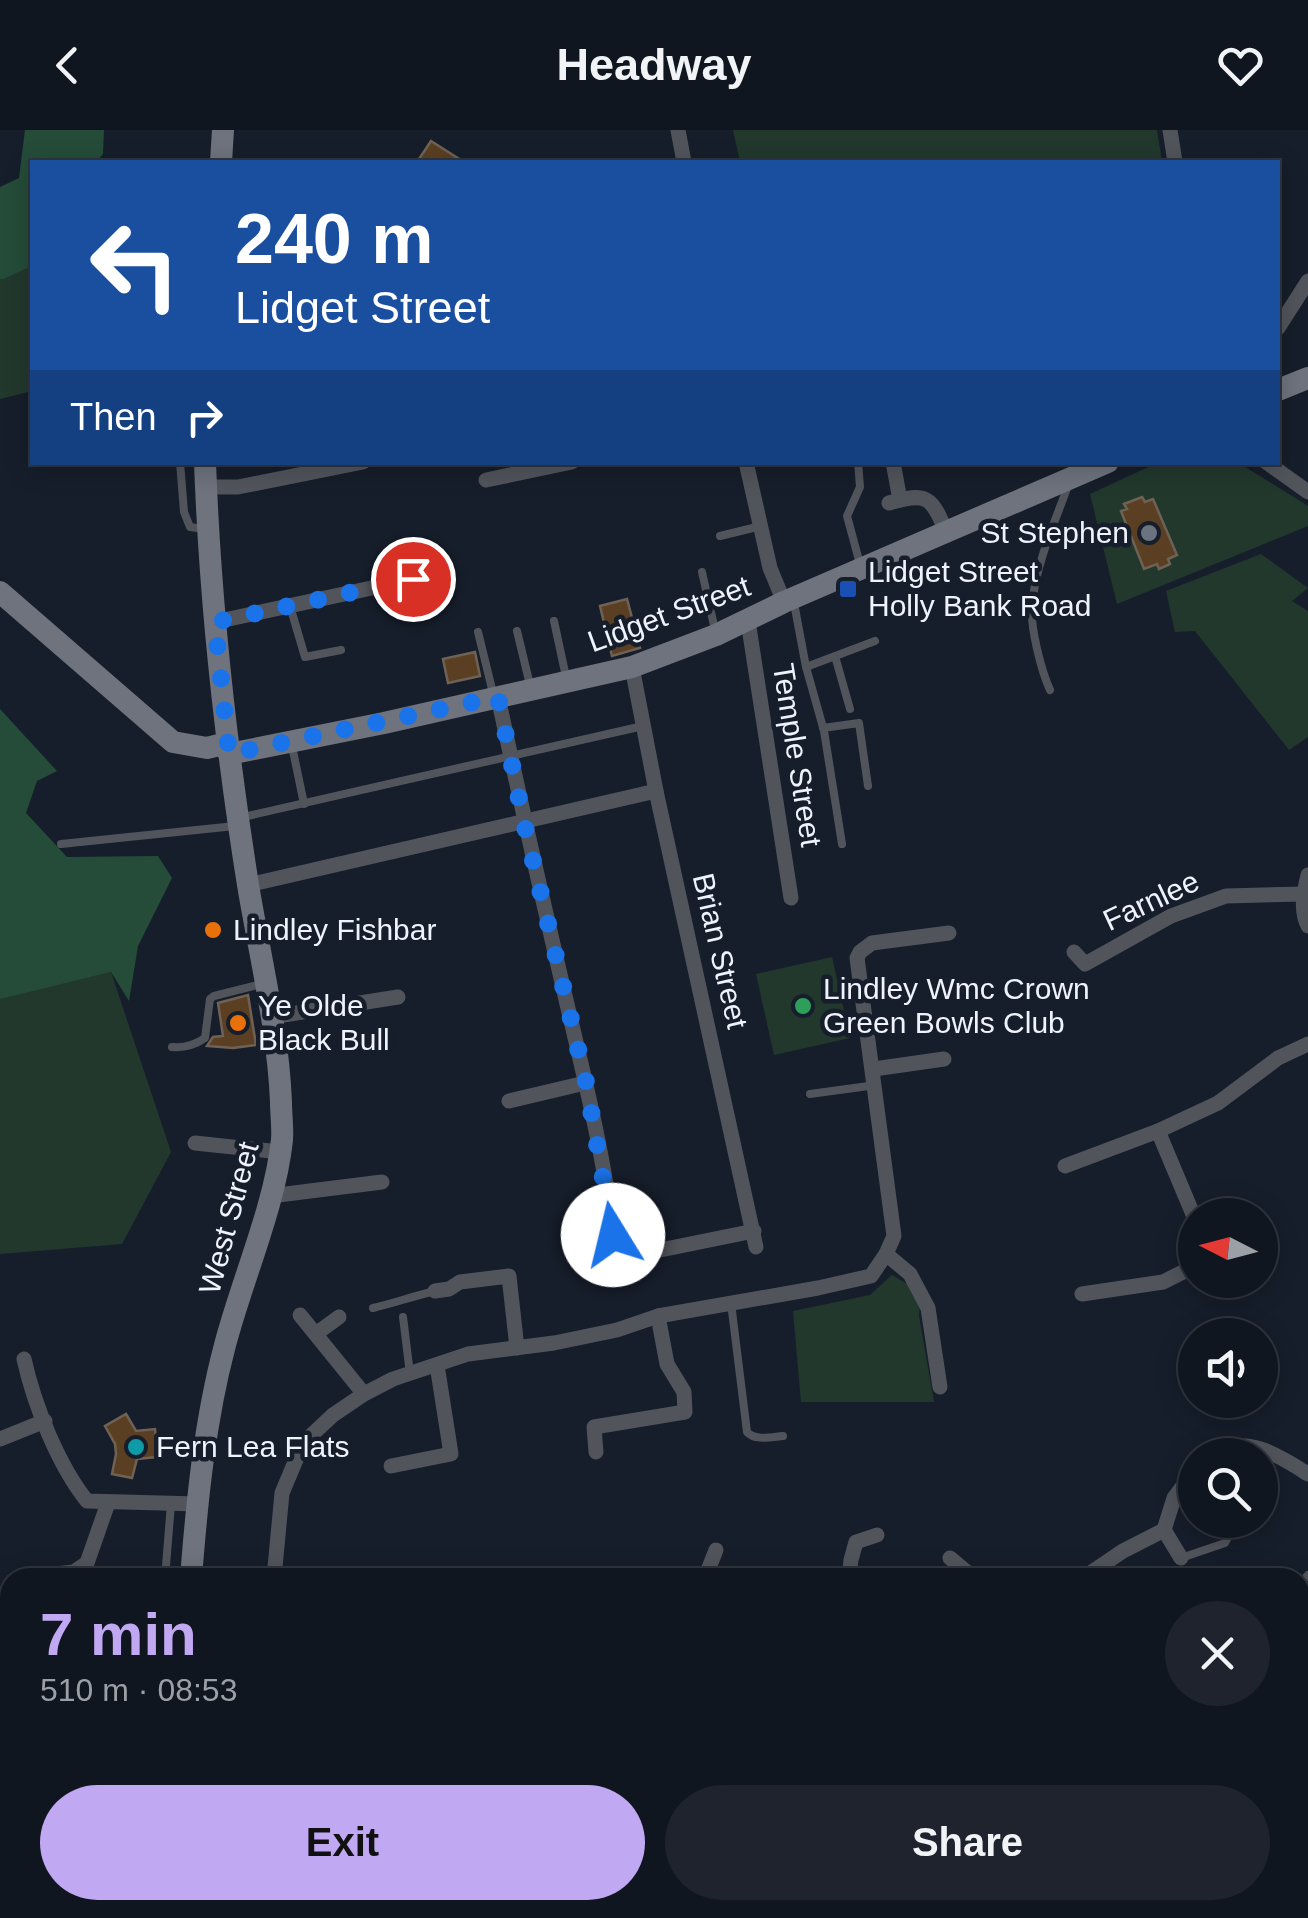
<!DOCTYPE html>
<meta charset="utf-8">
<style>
body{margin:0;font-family:Helvetica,sans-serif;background:#1e232d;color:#f1f3f6;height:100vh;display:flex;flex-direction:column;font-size:38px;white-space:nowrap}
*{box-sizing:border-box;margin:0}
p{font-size:32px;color:#9c9fa5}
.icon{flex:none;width:55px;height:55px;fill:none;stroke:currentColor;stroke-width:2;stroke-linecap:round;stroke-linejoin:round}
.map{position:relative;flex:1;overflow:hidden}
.details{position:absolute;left:0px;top:1438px;width:1310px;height:352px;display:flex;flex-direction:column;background:#101620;border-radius:30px 30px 0 0;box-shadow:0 5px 25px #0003,0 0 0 2px #30353e}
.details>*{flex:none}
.banner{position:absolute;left:30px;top:30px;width:1250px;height:305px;border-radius:0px;box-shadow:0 5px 25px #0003,0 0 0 2px #30353e;background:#1a4fa0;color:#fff;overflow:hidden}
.needle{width:65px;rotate:276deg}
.controls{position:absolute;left:1178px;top:1068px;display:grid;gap:20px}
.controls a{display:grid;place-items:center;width:100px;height:100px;border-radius:50%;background:#101620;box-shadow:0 5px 25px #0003,0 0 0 2px #30353e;font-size:50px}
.pin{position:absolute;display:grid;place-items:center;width:85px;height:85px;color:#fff;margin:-42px;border:5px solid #fff;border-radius:50%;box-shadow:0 2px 10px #0007}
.me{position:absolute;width:110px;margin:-55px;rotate:351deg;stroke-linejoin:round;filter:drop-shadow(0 0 8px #0008)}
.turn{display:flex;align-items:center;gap:35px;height:210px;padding:0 40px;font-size:45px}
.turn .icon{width:130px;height:130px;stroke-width:2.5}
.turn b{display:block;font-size:70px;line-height:85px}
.then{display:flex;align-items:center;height:95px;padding:0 40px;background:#0003;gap:20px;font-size:38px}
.round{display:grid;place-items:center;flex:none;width:105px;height:105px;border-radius:52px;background:#1e232d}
.headline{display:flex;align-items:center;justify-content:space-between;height:170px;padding:0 40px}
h1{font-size:60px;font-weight:600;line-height:75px;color:#c1a8f3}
.action{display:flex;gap:20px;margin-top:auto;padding:20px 40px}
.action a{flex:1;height:115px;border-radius:60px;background:#c1a8f3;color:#111;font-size:40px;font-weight:600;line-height:115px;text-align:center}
.action a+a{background:#1e232d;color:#f1f3f6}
header{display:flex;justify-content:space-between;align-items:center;height:130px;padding:0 40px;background:#101620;font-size:45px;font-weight:600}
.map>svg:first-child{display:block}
.green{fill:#22382d}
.forest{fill:#244c39}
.building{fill:#5a3f22;stroke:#6f6255;stroke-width:2.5}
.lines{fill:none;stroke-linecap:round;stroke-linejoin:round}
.lane{stroke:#51545b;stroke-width:8}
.street{stroke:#51545b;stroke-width:15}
.secondary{stroke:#6e737e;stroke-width:22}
.route{stroke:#1a73e8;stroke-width:18;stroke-dasharray:0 32.4}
.worship-dot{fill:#6b7280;stroke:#161e2b;stroke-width:4}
.transit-dot{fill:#1a4fb4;stroke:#161e2b;stroke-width:4}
.food-dot{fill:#e8710a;stroke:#161e2b;stroke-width:4}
.leisure-dot{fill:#2e9e5b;stroke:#161e2b;stroke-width:4}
.culture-dot{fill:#0f9aa8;stroke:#161e2b;stroke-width:4}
.labels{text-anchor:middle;stroke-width:9;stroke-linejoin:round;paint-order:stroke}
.poi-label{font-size:30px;fill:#eef3fc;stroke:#161e2b;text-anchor:start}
.street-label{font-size:30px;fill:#eef3fc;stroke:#161e2b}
</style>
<header><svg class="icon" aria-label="back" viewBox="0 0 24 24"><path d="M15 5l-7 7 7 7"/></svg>Headway<svg class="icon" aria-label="heart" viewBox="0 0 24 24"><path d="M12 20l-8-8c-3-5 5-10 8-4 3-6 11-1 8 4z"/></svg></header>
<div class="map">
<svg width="1308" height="1788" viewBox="0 0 1308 1788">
<rect width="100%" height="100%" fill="#161e2b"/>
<g class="green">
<path d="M733 0H1157L1162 32H740Z"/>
<path d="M32 136V261L0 269V149H4Z"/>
<path d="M1157 333H1239L1308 376V396L1117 474 1090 364Z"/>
<path d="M1261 424 1308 458 1292 471 1308 481V607L1289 620 1195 501 1175 502 1166 461Z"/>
<path d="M832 827 850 908 774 925 756 844Z"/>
<path d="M111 842 171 1022 122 1114 0 1124V869L19 863Z"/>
<path d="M892 1145 909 1155 920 1171 919 1186 934 1272H801L793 1181 870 1165Z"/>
</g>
<g class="forest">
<path d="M25 0H104L103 24 96 32H32V136L4 149H0V57L19 48Z"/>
<path d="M0 579 57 641 37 651 26 683 67 727 158 726 172 748 138 816 129 871 111 842 0 869Z"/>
</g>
<g class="building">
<path d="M431 11 464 32H417Z"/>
<path d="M1142 367 1145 372 1153 369 1177 425 1168 429 1170 434 1159 439 1157 434 1144 439 1121 381 1127 379 1124 374Z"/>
<path d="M627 469 640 518 612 526 600 476Z"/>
<path d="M475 522 480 546 448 553 443 529Z"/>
<path d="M248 865 256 915 233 918 207 916 213 907 223 906 218 873Z"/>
<path d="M126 1284 136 1301 155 1299 158 1327 137 1329 132 1348 112 1344 116 1324 115 1314 105 1296Z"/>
</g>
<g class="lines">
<g class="lane">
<path d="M180 332 184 382 190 397 205 399"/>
<path d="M858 332 860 357 847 386 860 434"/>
<path d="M720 406 761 396"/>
<path d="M702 442 715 500"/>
<path d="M794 473 806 537 824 601 842 714"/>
<path d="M290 476 305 527 341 520"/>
<path d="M554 491 566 547"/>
<path d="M517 501 530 555"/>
<path d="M478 502 493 563"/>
<path d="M835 526 850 579"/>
<path d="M806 537 875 511"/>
<path d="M1050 560C1041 540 1030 497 1032 475 1036 433 1055 392 1069 353"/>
<path d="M823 598 859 593 868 656"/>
<path d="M292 616 304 674"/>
<path d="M243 687 643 596"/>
<path d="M61 714 235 696"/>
<path d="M172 917C185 918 195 915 205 908L210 869 214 866 261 854"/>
<path d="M810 964 876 955"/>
<path d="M731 1173 747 1302C755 1311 771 1307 783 1306"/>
<path d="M373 1178C394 1173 414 1166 435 1161"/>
<path d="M403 1187 410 1244"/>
<path d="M1181 1428 1225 1413 1234 1395"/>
<path d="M165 1448 171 1374"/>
<path d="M1300 1453 1308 1445"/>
</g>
<g class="street">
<path d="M678 0 684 32"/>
<path d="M1170 0 1175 32"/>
<path d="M1278 198 1308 151"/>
<path d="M746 332 770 438 784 472"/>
<path d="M893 332 900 370"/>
<path d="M1266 332 1308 362"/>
<path d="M486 350 572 332"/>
<path d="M206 357H238L363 332"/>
<path d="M889 373C926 362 932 366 946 402"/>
<path d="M748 491 791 768"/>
<path d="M215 492 413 449 410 434"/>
<path d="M632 537 656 661 756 1117"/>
<path d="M498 567C520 670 543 772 567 874 587 958 608 1043 616 1129L754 1101"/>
<path d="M1308 745C1304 762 1300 780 1308 796"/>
<path d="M248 755 656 661"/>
<path d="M1074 822 1085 834 1171 786 1226 766 1304 764"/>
<path d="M271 887 398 867"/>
<path d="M874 939 944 929"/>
<path d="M509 971 585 953"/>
<path d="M1158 1001 1195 1089"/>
<path d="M195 1013 280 1022"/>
<path d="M1065 1036 1158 1001 1218 973 1278 928 1308 914"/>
<path d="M270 1066 382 1052"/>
<path d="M886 1124 910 1144 928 1178 940 1257"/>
<path d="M435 1161 449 1159 460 1152 509 1146 517 1218"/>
<path d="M1082 1164 1163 1152 1195 1136"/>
<path d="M300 1185 364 1264"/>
<path d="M317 1203 339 1187"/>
<path d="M24 1229C34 1274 58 1335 87 1371L198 1374"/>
<path d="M0 1309 45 1291"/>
<path d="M596 1322 594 1297 685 1282 684 1262 667 1234 658 1186"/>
<path d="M1215 1325C1244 1302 1281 1327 1308 1344"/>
<path d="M391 1336 451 1324 437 1235"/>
<path d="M1164 1400 1181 1428"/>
<path d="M950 1428 974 1448"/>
<path d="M26 1447 74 1442 87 1433 108 1373"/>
<path d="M274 1448 282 1363 303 1313 333 1285 364 1264 393 1249 468 1224 554 1213 617 1200 658 1186 818 1158 871 1146 886 1124 894 1106 857 828 860 822 872 813 949 803"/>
<path d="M544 1448 552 1446 579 1448"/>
<path d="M705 1448 716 1420"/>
<path d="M849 1448 851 1430 856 1412 877 1405"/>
<path d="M1083 1448 1123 1421 1164 1400 1174 1368 1195 1340"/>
<path d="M1300 1651 1308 1654"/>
<path d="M0 1677 10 1680"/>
<path d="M872 1780 884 1788"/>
<path d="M784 1788 791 1780"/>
<path d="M977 1788 985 1780"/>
</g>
<g class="secondary">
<path d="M221 32 223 0"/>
<path d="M1278 260 1308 248"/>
<path d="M0 462 173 612 207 618 227 613"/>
<path d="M229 624 384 593 632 537 716 505 784 472 1108 332"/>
<path d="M191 1448C197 1370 205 1290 225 1215 242 1150 275 1076 282 1010 283 998 281 985 281 972 278 899 260 827 248 755 226 616 210 474 205 332"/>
<path d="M0 1548 10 1549"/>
<path d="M1300 1721 1308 1712"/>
<path d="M206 1780 207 1788"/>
<path d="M1236 1788 1243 1780"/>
</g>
</g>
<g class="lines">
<path class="route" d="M413 449 215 492 229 624 498 567 524 693 586 952 613 1105"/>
</g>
<circle class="worship-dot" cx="1149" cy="403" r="10"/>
<rect class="transit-dot" x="838" y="449" width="20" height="20" rx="5"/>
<g class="food-dot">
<circle cx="213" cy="800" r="10"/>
<circle cx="238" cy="893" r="10"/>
</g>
<circle class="leisure-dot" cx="803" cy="876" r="10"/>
<circle class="culture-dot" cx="136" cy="1317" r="10"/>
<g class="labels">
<g class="poi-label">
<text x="1129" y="413" text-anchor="end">St Stephen</text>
<text x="868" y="452">Lidget Street<tspan x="868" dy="34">Holly Bank Road</tspan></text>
<text x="233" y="810">Lindley Fishbar</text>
<text x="823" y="869">Lindley Wmc Crown<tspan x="823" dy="34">Green Bowls Club</tspan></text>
<text x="258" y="886">Ye Olde<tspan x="258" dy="34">Black Bull</tspan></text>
<text x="156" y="1327">Fern Lea Flats</text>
</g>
<g class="street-label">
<text transform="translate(669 484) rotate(-20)" y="10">Lidget Street</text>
<text transform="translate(797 625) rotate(81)" y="10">Temple Street</text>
<text transform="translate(1151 771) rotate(-25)" y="10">Farnlee</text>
<text transform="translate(720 821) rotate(77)" y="10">Brian Street</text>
<text transform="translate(229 1088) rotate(-75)" y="10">West Street</text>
</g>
</g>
</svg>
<div class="controls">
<a><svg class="needle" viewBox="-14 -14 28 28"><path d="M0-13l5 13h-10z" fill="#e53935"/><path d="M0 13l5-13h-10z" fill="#9c9fa5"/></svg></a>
<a><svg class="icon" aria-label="sound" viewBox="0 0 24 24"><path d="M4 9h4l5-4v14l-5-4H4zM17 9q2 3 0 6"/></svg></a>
<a><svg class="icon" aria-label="search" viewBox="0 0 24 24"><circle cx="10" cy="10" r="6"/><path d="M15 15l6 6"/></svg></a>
</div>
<div class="pin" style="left:413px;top:449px;background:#d93025"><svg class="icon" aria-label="arrive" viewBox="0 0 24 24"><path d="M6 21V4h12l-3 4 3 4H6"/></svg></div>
<svg class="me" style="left:613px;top:1105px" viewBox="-20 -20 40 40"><circle r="19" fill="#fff"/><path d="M0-13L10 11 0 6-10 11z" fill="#1a73e8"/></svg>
<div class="banner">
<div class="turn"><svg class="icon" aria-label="left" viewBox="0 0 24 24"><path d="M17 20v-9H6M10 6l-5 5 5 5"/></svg><div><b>240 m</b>Lidget Street</div></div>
<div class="then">Then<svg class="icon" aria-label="right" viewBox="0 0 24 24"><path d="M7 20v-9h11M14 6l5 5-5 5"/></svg></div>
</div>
<section class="details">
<div class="headline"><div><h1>7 min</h1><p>510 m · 08:53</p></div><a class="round"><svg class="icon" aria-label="close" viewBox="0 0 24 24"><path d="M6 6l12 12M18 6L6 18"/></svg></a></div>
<div class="action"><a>Exit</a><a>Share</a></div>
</section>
</div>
